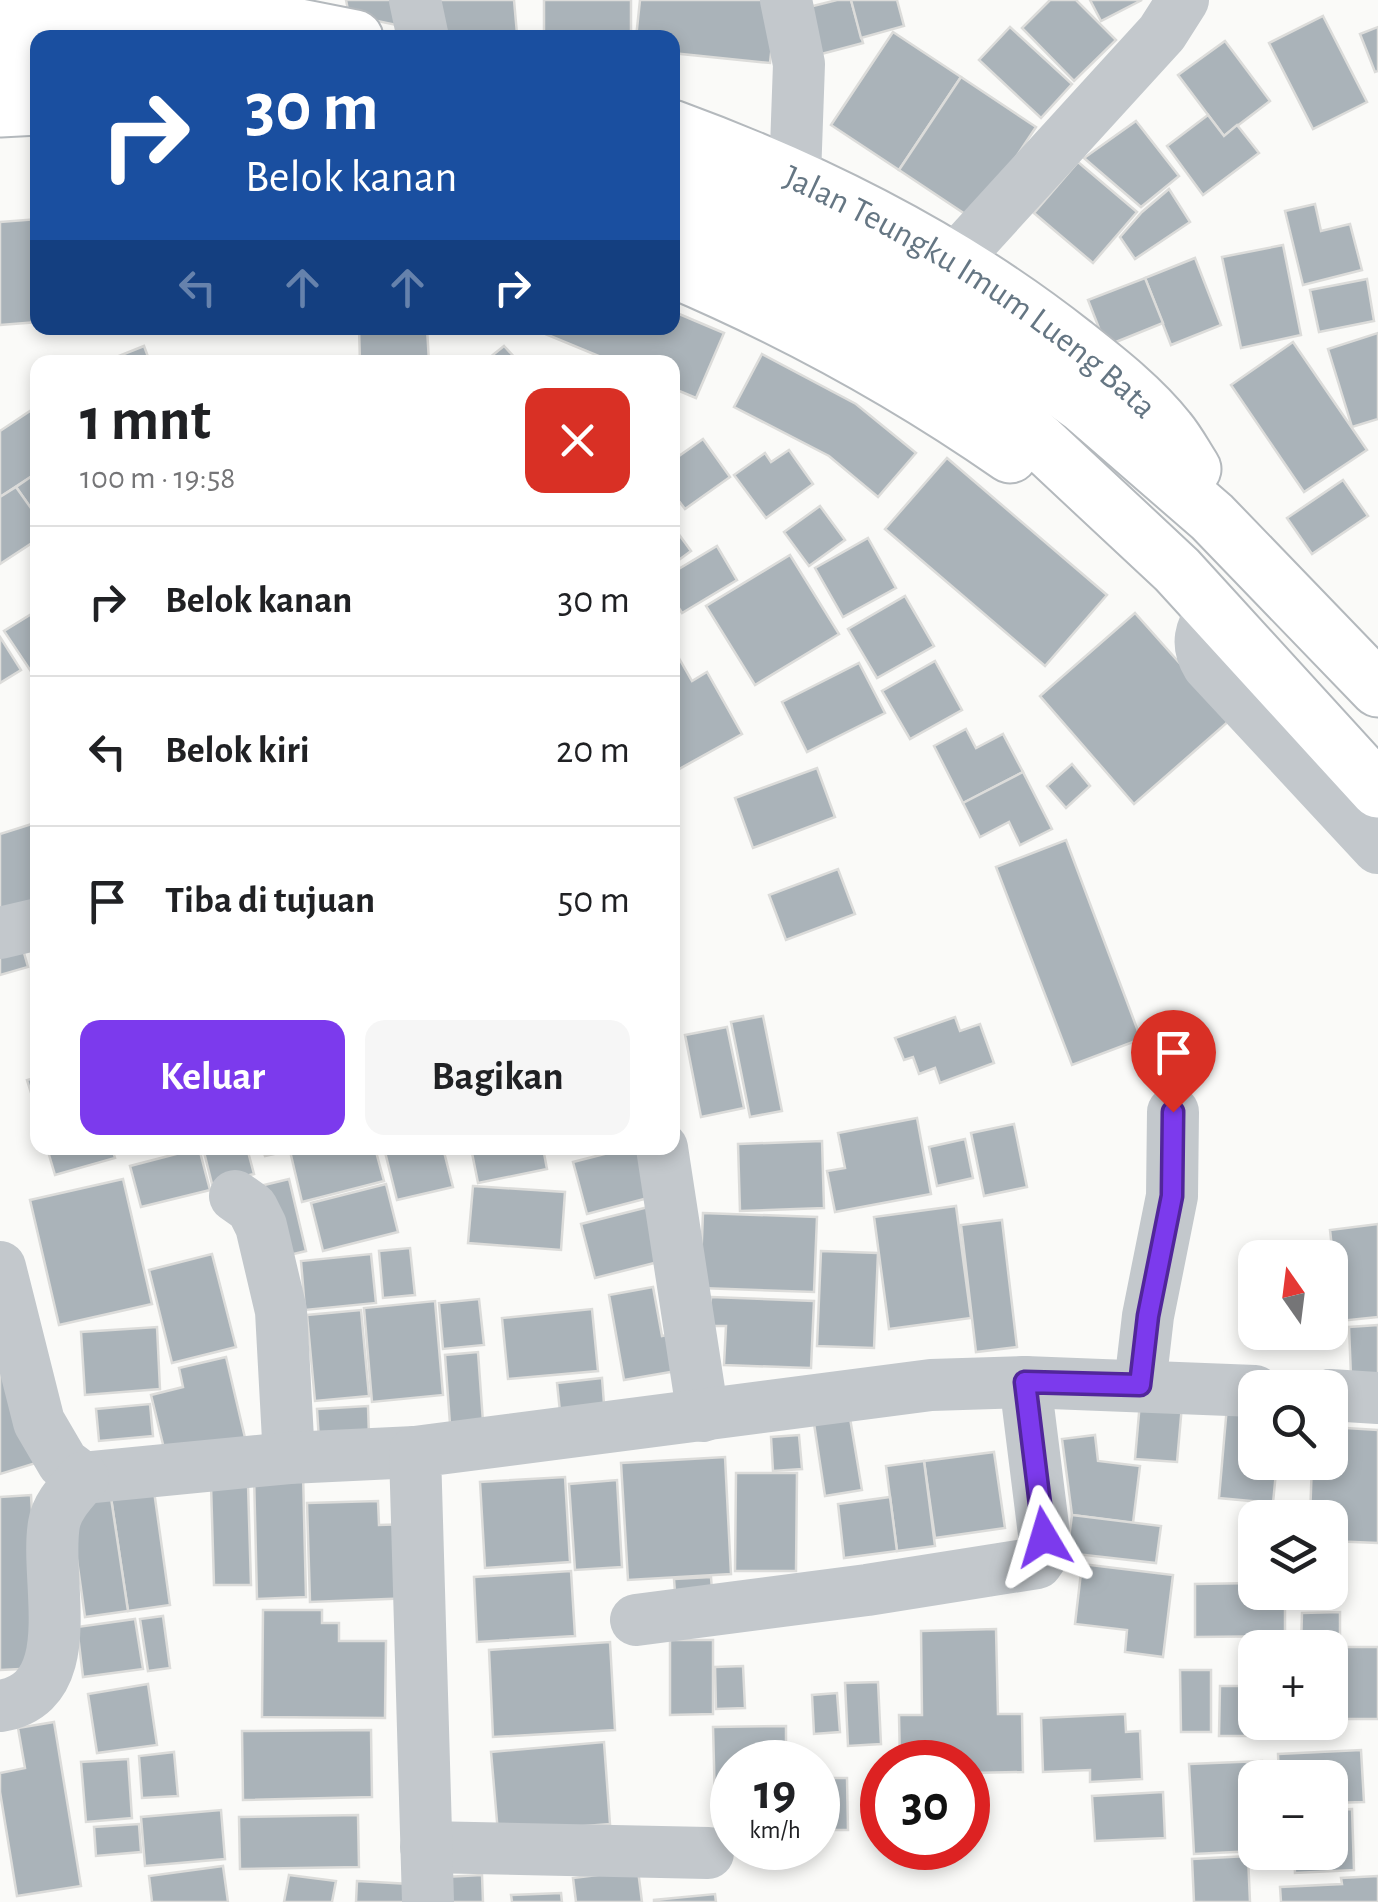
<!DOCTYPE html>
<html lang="id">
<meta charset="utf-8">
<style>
body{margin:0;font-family:"Alegreya Sans",sans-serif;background:#f6f6f6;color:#202124;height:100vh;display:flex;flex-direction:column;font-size:38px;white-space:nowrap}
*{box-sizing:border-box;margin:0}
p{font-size:32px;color:#757577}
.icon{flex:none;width:55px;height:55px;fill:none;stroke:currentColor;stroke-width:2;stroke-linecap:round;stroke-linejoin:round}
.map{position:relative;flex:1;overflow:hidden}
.drawer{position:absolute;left:30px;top:355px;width:650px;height:800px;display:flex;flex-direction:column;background:#fff;border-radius:20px;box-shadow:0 5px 15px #0003}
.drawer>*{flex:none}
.guide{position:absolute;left:30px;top:30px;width:650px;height:305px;border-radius:20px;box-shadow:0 5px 15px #0003;background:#1a4fa0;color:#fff;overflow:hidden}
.needle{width:65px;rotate:346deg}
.buttons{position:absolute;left:1238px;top:1240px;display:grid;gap:20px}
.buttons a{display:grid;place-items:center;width:110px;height:110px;border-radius:20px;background:#fff;box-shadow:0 5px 15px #0003;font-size:50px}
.speed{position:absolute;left:710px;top:1740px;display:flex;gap:20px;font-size:50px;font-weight:700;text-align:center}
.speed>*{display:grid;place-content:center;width:130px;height:130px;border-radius:50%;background:#fff;box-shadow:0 5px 15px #0003;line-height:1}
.speed small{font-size:25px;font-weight:400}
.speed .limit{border:15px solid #d22;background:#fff;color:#111}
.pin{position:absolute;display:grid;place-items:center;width:85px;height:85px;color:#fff;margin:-102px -42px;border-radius:50% 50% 50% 0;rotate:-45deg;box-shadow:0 0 10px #0007}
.pin .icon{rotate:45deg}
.me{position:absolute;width:110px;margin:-55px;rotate:353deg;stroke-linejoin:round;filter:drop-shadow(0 0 8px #0008)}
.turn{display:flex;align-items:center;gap:35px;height:210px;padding:0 50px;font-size:45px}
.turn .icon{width:130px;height:130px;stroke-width:2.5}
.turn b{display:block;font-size:70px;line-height:85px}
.lanes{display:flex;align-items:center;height:95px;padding:0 50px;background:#0003;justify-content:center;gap:50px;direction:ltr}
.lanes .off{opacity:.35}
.round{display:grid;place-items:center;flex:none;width:105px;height:105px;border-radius:20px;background:#f6f6f6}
.summary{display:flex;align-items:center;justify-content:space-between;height:170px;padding:0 50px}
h1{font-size:60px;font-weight:700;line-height:75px}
.button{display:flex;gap:20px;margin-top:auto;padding:20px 50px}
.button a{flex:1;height:115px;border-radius:20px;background:#7c3aed;color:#fff;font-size:40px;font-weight:700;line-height:115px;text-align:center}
.button a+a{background:#f6f6f6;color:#202124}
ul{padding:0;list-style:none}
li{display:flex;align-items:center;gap:30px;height:150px;padding:0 50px;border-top:2px solid #e0e0e0}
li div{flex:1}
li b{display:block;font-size:38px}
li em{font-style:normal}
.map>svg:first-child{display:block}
.building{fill:#aab3b9;stroke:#dcdcda;stroke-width:2.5}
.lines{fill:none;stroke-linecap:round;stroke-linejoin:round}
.highway-casing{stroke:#b4b9bd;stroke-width:59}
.minor{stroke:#c3c8cc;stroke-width:52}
.highway{stroke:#fff;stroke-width:55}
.route-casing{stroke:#51269a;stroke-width:25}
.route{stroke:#7c3aed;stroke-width:18}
.labels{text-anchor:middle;stroke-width:10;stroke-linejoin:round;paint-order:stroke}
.street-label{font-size:35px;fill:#657683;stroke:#fff}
</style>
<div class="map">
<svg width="1378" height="1902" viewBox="0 0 1378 1902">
<rect width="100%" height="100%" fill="#fafaf8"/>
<g class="building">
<path d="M346 0H409L415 29 349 15Z"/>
<path d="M430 0H514L517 34 433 38Z"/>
<rect x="544" y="0" width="87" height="38"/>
<path d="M640 0H766L776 9 770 63 672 53V38H636Z"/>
<path d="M837 0H851L863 43 810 57 797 10Z"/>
<path d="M851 0H897L904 26 861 38Z"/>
<path d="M1050 0H1076L1116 40 1074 81 1022 28Z"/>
<path d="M1090 0H1142L1101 21Z"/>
<path d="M1323 16 1367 102 1313 129 1269 43Z"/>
<path d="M1010 27 1072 84 1041 118 979 60Z"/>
<path d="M1378 27V71L1375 72 1360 34Z"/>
<path d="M893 32 961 77 899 170 831 125Z"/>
<path d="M1225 41 1270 101 1224 136 1178 75Z"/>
<path d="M961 77 1036 127 974 220 899 170Z"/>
<path d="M1208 115 1224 136 1237 125 1259 153 1203 195 1167 146Z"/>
<path d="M1136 121 1179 176 1141 207 1084 158Z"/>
<path d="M1078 162 1137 212 1093 263 1034 213Z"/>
<path d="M1169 189 1190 222 1135 259 1120 237 1142 212Z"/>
<path d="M1315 204 1321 231 1350 224 1362 270 1303 285 1285 211Z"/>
<path d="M38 219V322L0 325V222Z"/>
<path d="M1283 245 1301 335 1241 348 1222 257Z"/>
<path d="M1195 258 1221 325 1171 345 1145 278Z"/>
<path d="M1145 278 1163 323 1106 346 1088 300Z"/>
<path d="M1367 279 1374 321 1319 332 1310 290Z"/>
<path d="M672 311 724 333 696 398 672 388V362H613L531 328H672Z"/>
<path d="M359 328H427L429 362H360Z"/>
<path d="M1378 333V419L1352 427 1328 349Z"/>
<path d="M1293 342 1367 450 1304 492 1231 385Z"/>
<path d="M144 346 150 362H104Z"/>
<path d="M504 346 519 362H484Z"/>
<path d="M762 354 856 404 916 453 878 497 829 456 734 407Z"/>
<path d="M30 411 38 421V472L0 497V431Z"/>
<path d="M703 439 730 477 685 509 672 492V461Z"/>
<path d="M789 450 813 484 766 518 734 475 765 453 771 462Z"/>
<path d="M947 458 1107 595 1045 666 885 529Z"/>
<path d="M38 472V518L16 487Z"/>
<path d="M1343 480 1368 516 1312 554 1287 518Z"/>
<path d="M16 487 38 518V539L0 564V497Z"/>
<path d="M820 506 845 540 809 566 784 532Z"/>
<path d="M672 525 691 551 672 565Z"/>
<path d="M868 538 896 588 843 617 815 568Z"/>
<path d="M717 546 737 580 682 613 672 597V573Z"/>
<path d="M790 555 839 634 755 685 706 606Z"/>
<path d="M905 596 934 646 877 678 848 629Z"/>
<path d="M38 610V674L34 676 4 631Z"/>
<path d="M1135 613 1230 720 1134 804 1040 696Z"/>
<path d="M0 637 21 670 0 683Z"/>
<path d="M672 646 692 681 707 672 742 734 672 773Z"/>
<path d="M935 661 962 710 910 739 882 691Z"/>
<path d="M859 663 885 713 807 752 782 702Z"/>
<path d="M966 729 976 748 1003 734 1023 772 963 803 934 746Z"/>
<path d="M1072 764 1090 786 1066 808 1047 786Z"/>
<path d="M817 768 835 817 753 848 735 798Z"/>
<path d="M1023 772 1052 829 1020 845 1009 822 980 837 963 803Z"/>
<path d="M38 822V910L0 921V834Z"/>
<path d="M1066 840 1141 1039 1072 1065 996 867Z"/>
<path d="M838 869 855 914 786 940 769 895Z"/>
<path d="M19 935 28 967 0 975V941Z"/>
<path d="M763 1016 782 1111 750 1117 731 1022Z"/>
<path d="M955 1017 960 1031 980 1024 994 1063 940 1083 935 1068 919 1074 913 1057 904 1060 895 1038Z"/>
<path d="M727 1027 744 1108 701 1117 685 1035Z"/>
<path d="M38 1077V1115L27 1080Z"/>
<path d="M917 1118 931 1194 835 1212 827 1171 845 1168 838 1133Z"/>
<path d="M1014 1124 1027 1187 984 1196 971 1133Z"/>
<path d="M965 1139 973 1178 937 1186 929 1147Z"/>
<path d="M822 1141 824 1208 740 1211 738 1144Z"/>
<path d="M47 1148H112L115 1158 55 1175Z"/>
<path d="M199 1148 210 1190 141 1207 130 1166Z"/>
<path d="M203 1148H247L254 1174 212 1184Z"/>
<path d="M262 1148H292V1150L265 1156Z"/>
<path d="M303 1148H375L384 1181 302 1202 290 1151Z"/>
<path d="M384 1148H443L453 1187 397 1200Z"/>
<path d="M471 1148H543L547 1169 478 1183Z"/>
<path d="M628 1148H655L667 1193 587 1214 573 1162Z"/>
<path d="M123 1179 152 1304 59 1325 30 1200Z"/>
<path d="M289 1179 306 1251 277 1258 260 1186Z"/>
<path d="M386 1184 398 1232 323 1251 311 1203Z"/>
<path d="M473 1186 565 1192 561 1250 468 1243Z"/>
<path d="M660 1204 674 1258 595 1278 581 1224Z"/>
<path d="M956 1206 971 1318 889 1329 874 1217Z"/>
<path d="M703 1213 817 1217 814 1292 700 1288Z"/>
<path d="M1002 1220 1017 1347 976 1352 961 1225Z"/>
<path d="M1378 1224V1317L1340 1321 1330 1230Z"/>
<path d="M410 1248 415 1295 383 1298 379 1251Z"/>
<path d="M821 1251 878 1253 874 1348 817 1346Z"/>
<path d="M212 1254 236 1347 172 1363 149 1270Z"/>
<path d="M371 1254 376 1303 305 1310 301 1261Z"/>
<path d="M653 1287 662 1336 682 1332 688 1369 624 1380 609 1295Z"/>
<path d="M711 1297 814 1301 811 1368 724 1365 726 1326H709Z"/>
<path d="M479 1299 484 1345 443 1349 439 1303Z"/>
<path d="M435 1301 443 1395 372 1402 364 1308Z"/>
<path d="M592 1309 598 1371 508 1379 502 1318Z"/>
<path d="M361 1310 369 1396 315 1401 307 1315Z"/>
<path d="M0 1314 36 1463 0 1474Z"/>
<path d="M1378 1325V1376L1351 1377 1349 1327Z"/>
<path d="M157 1327 160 1389 85 1395 81 1332Z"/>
<path d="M478 1352 483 1422 450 1424 445 1355Z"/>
<path d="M226 1357 246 1442 167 1461 151 1395 183 1387 179 1368Z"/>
<path d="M602 1378 605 1417 561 1421 557 1383Z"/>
<path d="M1140 1402 1182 1405 1177 1462 1135 1459Z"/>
<path d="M150 1404 153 1436 99 1441 96 1409Z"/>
<path d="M368 1406 369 1437 319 1440 317 1409Z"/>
<path d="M1227 1406 1255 1408V1462H1277L1273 1503 1219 1498Z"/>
<path d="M849 1412 862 1490 825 1496 813 1417Z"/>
<path d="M1330 1427 1378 1430V1543L1330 1541V1518H1310L1312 1462H1330Z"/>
<path d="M799 1435 802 1469 773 1471 771 1437Z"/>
<path d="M1095 1435 1098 1461 1140 1466 1133 1523 1072 1515 1062 1439Z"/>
<path d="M994 1452 1005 1528 935 1538 924 1461Z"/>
<path d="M725 1457 731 1574 628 1580 621 1463Z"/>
<path d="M924 1461 935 1546 897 1551 886 1466Z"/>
<path d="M303 1473 306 1597 257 1599 254 1474Z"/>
<path d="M736 1473H797L796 1571H735Z"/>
<path d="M565 1477 570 1562 485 1568 480 1482Z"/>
<path d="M617 1480 622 1567 575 1570 569 1484Z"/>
<path d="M248 1484 251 1585H214L211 1485Z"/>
<path d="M154 1491 170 1605 128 1611 111 1498Z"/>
<path d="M31 1495 41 1668 0 1670V1497Z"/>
<path d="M890 1497 897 1551 844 1558 838 1504Z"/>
<path d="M111 1498 128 1611 85 1617 69 1503Z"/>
<path d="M378 1501 379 1525 411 1524 413 1598 310 1602 307 1503Z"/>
<path d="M1072 1515 1161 1526 1156 1563 1067 1553Z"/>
<path d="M1082 1564 1173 1575 1163 1657 1125 1652 1127 1630 1075 1624Z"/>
<path d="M571 1571 575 1636 477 1642 474 1577Z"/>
<path d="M711 1577 713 1604 676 1606 674 1579Z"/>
<path d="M1255 1583V1592H1285V1636L1195 1637V1584Z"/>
<path d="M263 1610H322V1623H339V1641H386L385 1718 262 1717Z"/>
<path d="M1340 1612V1645H1301L1302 1613Z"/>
<path d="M163 1616 170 1668 148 1671 140 1619Z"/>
<path d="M135 1619 143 1669 83 1677 77 1627Z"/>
<path d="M996 1629 998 1714H1022L1023 1772 968 1773V1762H900L899 1715H922L921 1631Z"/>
<path d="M670 1640H713V1714L670 1715Z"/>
<path d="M610 1642 615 1730 493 1737 489 1650Z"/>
<path d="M1289 1647H1341V1720H1330V1648Z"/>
<rect x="1343" y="1647" width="35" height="72"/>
<path d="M743 1666 745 1708 716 1709 715 1667Z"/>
<path d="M1180 1670H1211V1732H1181Z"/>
<path d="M878 1682 881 1744 848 1746 845 1683Z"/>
<path d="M148 1684 157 1745 97 1753 88 1694Z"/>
<path d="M1220 1686H1255V1722H1267L1268 1736H1219Z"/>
<path d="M837 1693 840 1732 814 1734 812 1695Z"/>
<path d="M1125 1714 1126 1732 1140 1731 1142 1779 1090 1782V1770L1043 1772 1041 1718Z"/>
<path d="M54 1722 81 1886 17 1896 0 1792V1773L25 1768 18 1728Z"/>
<path d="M786 1726V1762H732V1801L715 1802 713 1727Z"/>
<path d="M371 1730 372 1797 243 1800 242 1731Z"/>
<path d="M604 1742 610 1824 498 1833 491 1752Z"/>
<path d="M1361 1750 1364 1802 1330 1803V1778H1279L1278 1754Z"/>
<path d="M174 1752 178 1796 142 1798 139 1756Z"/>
<path d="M128 1759 132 1818 86 1822 81 1762Z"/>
<path d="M1262 1761 1263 1778H1255V1851L1194 1854 1189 1764Z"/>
<path d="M818 1778H847L848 1830H818Z"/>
<path d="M1163 1792 1165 1838 1095 1841 1092 1796Z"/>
<path d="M1352 1809 1354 1870 1295 1873 1294 1852H1330V1810Z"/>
<path d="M221 1810 225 1859 145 1866 141 1817Z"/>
<path d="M358 1815 359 1867 240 1869 239 1817Z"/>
<path d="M139 1824 141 1852 96 1856 94 1827Z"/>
<path d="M1248 1856 1250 1902H1194L1192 1859Z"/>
<path d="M223 1866 228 1902H152L149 1876Z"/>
<path d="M638 1870 642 1902H576L573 1878Z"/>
<path d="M289 1875 336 1881 332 1902H284Z"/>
<path d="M482 1875 483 1902H445L444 1877Z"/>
<path d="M1378 1876V1902H1281L1280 1887 1342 1884 1341 1878Z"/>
<path d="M357 1881 410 1884 409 1902H356Z"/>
<path d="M561 1893 562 1902H512L511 1895Z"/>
<path d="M715 1894 716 1902H654V1900Z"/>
</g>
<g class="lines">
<defs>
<g id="highway">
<path d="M0 12 104 10 234 14 355 38"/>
<path d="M0 61 38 58"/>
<path d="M0 109 38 107"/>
<path id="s1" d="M672 128C814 180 954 250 1073 344 1106 370 1142 398 1168 431 1178 443 1185 457 1193 469"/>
<path d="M672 171 788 216 962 317 1083 405 1212 517 1378 689"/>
<path d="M672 219 715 234 799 276 897 333 972 383 1040 442 1177 570 1378 790"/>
<path d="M672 269C790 319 905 382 1010 455"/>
</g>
</defs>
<use href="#highway" class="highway-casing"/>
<g class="minor">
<path d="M415 0 423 38"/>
<path d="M786 0 799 64 795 176"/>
<path d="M954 261 1162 33 1183 0"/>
<path d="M1213 608C1202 629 1194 642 1208 665L1378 848"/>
<path d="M0 933 38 924"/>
<path d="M662 1148 703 1416"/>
<path d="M235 1196 252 1208 261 1226 281 1311 289 1458"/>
<path d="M0 1267 39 1422 63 1463 83 1478 289 1458 415 1452"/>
<path d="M1140 1385 1148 1316 1172 1196 1173 1112"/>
<path d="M1330 1395 1378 1398"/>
<path d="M636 1620 867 1590 1037 1563 1046 1550 1025 1382"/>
<path d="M0 1706C83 1693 44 1581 54 1524 57 1506 71 1492 83 1478"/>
<path d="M426 1847 708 1853"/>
<path d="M428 1902 415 1452 931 1385 1025 1382 1255 1391"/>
</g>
<use href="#highway" class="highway"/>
</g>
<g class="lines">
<defs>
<path id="route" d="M1044 1537 1025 1382 1140 1385 1148 1316 1172 1196 1173 1112"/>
</defs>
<use href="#route" class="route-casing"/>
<use href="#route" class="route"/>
</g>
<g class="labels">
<g class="street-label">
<text dy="12" stroke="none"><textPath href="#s1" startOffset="342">Jalan Teungku Imum Lueng Bata</textPath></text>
</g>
</g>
</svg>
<div class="buttons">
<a><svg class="needle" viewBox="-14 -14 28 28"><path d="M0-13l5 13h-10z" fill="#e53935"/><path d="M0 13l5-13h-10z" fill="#757577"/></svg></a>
<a><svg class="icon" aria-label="search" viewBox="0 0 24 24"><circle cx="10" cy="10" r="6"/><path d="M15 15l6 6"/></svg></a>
<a><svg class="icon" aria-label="layers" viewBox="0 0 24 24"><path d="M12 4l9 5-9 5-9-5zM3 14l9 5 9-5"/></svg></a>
<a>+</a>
<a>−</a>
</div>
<div class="speed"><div>19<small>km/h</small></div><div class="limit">30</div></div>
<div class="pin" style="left:1173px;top:1112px;background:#d93025"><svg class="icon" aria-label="arrive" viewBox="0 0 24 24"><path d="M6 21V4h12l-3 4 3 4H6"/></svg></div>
<svg class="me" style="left:1044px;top:1537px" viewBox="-20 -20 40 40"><path d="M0-17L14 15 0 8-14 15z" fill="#7c3aed" stroke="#fff" stroke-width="4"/></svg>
<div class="guide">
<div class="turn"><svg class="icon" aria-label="right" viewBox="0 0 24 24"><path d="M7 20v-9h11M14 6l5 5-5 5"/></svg><div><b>30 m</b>Belok kanan</div></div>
<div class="lanes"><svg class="icon off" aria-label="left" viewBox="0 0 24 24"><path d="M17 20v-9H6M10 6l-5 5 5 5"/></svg><svg class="icon off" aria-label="ahead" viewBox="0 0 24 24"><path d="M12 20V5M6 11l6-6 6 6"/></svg><svg class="icon off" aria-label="ahead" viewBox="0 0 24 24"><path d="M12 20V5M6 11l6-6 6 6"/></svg><svg class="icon" aria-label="right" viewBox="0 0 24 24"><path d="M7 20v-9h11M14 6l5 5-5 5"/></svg></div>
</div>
<section class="drawer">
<div class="summary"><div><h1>1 mnt</h1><p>100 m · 19:58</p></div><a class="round" style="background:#d93025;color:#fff"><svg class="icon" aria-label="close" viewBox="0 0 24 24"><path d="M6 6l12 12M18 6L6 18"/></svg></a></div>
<ul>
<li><svg class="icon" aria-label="right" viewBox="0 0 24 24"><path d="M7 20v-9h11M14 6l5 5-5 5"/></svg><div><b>Belok kanan</b></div><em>30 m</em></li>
<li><svg class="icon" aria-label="left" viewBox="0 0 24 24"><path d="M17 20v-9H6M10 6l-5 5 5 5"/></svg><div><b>Belok kiri</b></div><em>20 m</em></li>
<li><svg class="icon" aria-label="arrive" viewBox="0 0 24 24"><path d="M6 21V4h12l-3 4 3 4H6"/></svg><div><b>Tiba di tujuan</b></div><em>50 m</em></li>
</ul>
<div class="button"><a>Keluar</a><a>Bagikan</a></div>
</section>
</div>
